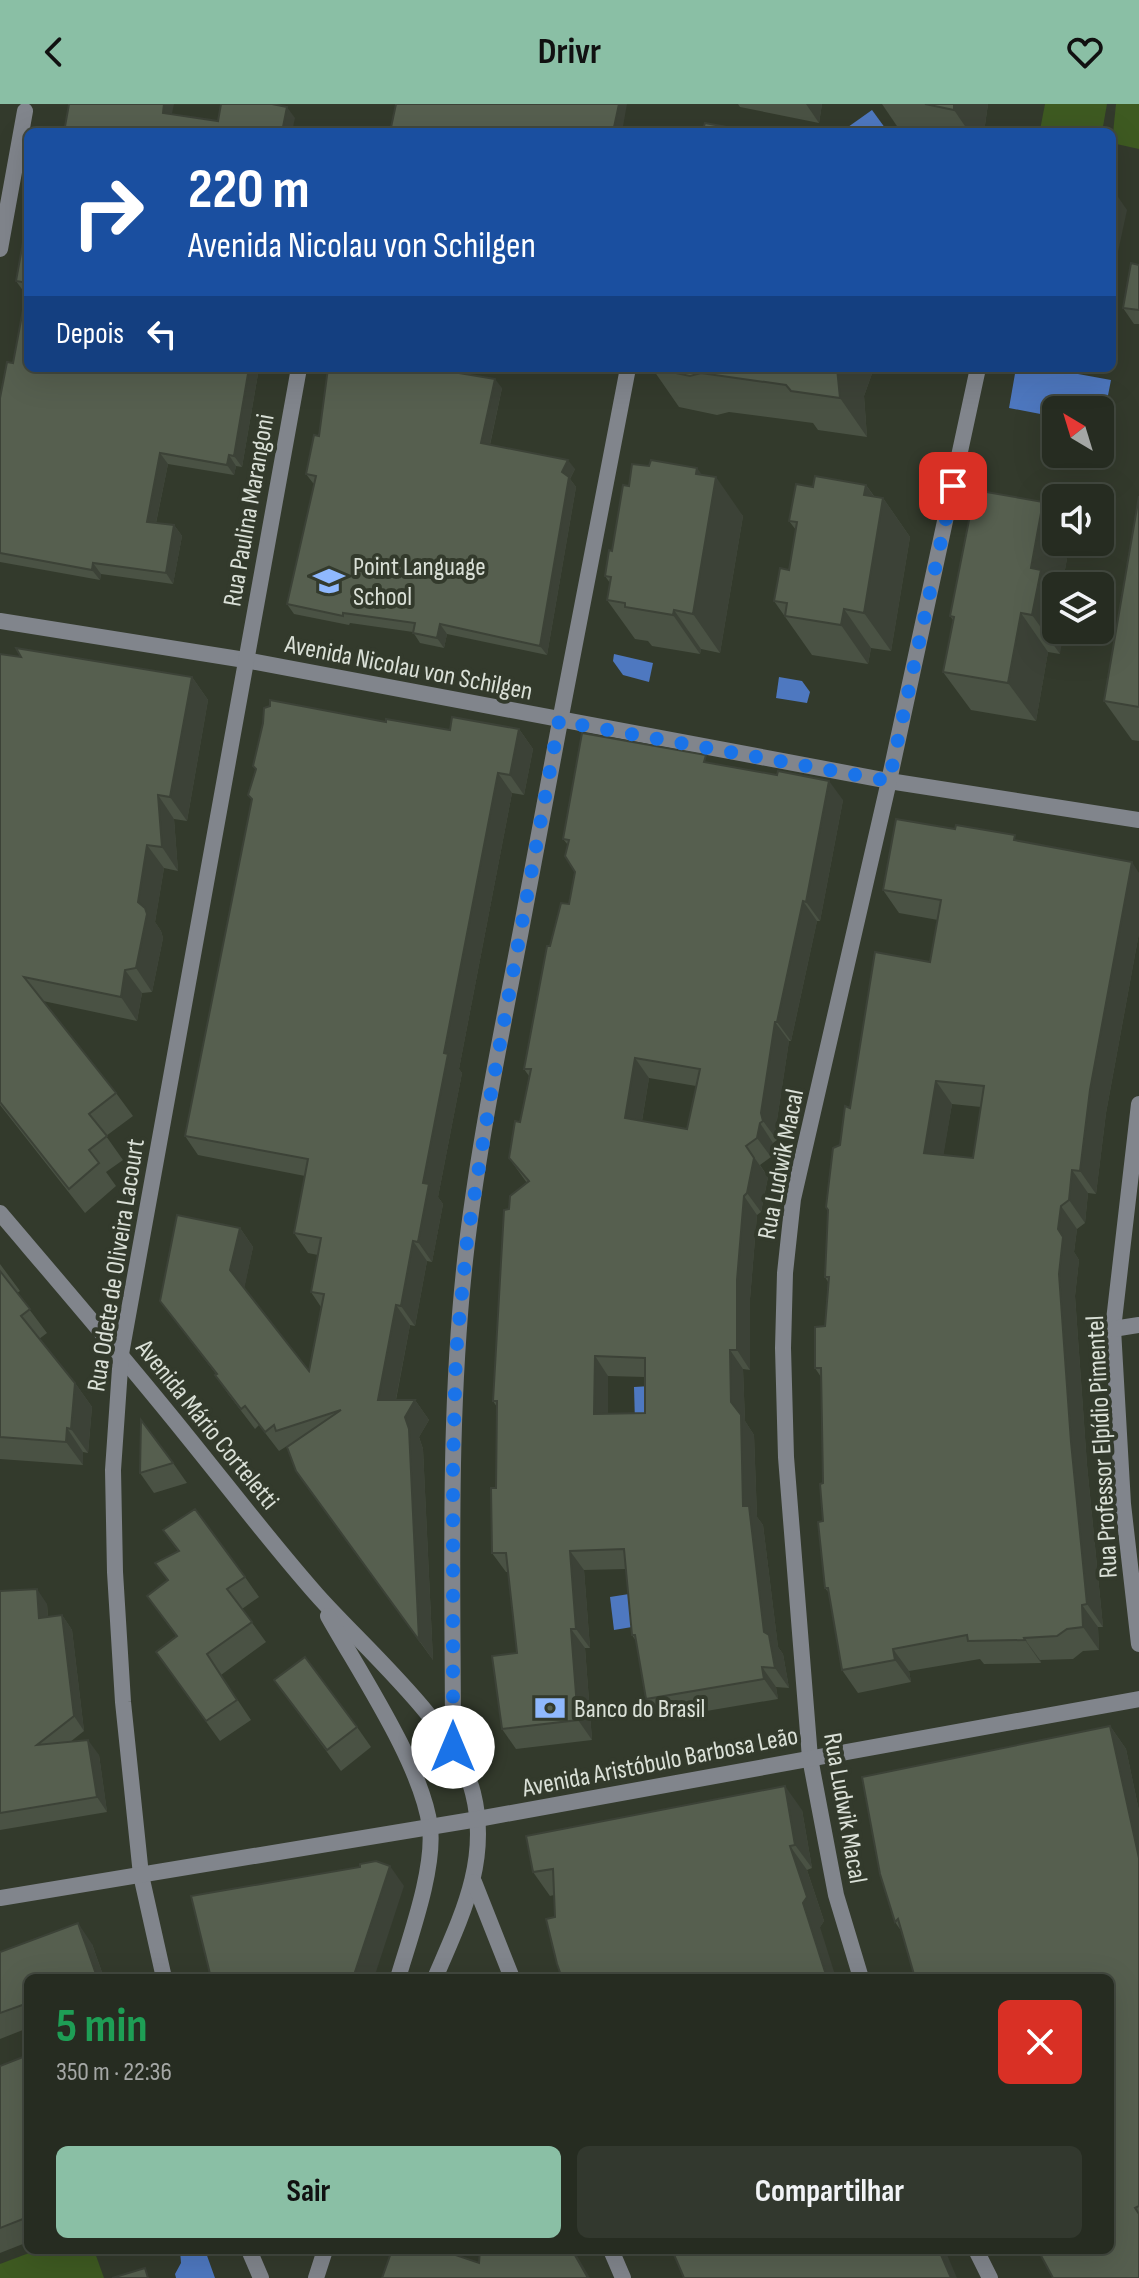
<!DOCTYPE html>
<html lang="pt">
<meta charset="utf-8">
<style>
body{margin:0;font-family:"Sofia Sans Condensed",sans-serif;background:#32382e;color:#f1f3f6;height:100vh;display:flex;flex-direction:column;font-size:30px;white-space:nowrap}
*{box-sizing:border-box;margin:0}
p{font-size:26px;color:#a4a7a5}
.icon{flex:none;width:44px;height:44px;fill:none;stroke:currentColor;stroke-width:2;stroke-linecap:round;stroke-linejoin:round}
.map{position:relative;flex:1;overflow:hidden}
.side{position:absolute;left:24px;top:1870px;width:1090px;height:280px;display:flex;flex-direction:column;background:#262c21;border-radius:12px;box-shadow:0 8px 32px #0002,0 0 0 2px #42483f}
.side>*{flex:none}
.top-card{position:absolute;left:24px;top:24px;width:1092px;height:244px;border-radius:12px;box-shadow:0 8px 32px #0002,0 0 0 2px #42483f;background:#1a4fa0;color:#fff;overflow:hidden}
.needle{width:52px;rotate:322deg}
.fabs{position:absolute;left:1042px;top:292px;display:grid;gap:16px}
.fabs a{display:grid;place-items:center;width:72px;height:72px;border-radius:12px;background:#262c21;box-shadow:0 8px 32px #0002,0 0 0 2px #42483f;font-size:40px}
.pin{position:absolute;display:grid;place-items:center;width:68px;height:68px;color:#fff;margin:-34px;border-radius:16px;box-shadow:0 4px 12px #0006}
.me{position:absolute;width:88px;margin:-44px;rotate:0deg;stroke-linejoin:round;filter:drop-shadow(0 0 6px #0008)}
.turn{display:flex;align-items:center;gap:28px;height:168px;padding:0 32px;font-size:36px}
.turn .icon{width:104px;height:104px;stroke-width:2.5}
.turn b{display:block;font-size:56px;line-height:68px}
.then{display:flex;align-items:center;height:76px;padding:0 32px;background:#0003;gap:16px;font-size:30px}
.round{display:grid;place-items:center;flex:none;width:84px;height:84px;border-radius:12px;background:#32382e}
.head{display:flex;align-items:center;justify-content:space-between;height:136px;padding:0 32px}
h1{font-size:48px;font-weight:700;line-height:60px;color:#1e9e55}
.primary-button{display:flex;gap:16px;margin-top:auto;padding:16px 32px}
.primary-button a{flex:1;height:92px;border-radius:12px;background:#8abfa5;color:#111;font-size:32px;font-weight:700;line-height:92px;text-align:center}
.primary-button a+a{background:#32382e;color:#f1f3f6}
header{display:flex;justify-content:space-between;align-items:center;height:104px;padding:0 32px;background:#8abfa5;color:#111;font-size:36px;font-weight:700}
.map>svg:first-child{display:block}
.green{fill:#3e5a21}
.water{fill:#4e78c0}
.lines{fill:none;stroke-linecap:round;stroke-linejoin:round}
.minor{stroke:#81858c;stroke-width:16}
.tertiary{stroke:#81858c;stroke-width:16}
.wall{fill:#4a5244;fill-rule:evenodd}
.shaded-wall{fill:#3c4237}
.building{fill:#565f4f;stroke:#3c4237;stroke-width:2;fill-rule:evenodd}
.route{stroke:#1a73e8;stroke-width:14;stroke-dasharray:0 25.2}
.labels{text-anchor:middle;stroke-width:8;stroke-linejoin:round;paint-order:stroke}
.street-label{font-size:26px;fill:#dae0d7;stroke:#333a2c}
.poi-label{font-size:26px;fill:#dae0d7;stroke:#333a2c;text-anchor:start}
</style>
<header><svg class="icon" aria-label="back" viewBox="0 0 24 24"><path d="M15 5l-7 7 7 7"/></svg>Drivr<svg class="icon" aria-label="heart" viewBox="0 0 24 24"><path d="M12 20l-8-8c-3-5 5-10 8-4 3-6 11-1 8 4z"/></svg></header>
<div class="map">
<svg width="1139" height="2174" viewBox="0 0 1139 2174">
<rect width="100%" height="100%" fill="#333a2c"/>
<g class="green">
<path d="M1045 0H1107L1102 28 1040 26Z"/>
<path d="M1116 0H1139V45L1112 39Z"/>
<path d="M37 2146H94L104 2174H0V2160Z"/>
</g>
<g class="water">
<path d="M872 6 888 28H841Z"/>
<path d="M1016 264H1045L1111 276 1102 322 1100 306H1056V313L1009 304Z"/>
<path d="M614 550 653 559 649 578 623 571 613 557Z"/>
<path d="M779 573 802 577 810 588 807 599 776 594Z"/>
<path d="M651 1282 652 1318 635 1319 634 1283Z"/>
<path d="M629 1490 632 1523 614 1526 610 1493Z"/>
<path d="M180 2146H205L215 2174H176L175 2170 181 2159Z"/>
</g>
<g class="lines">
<g class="minor">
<path d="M0 145 25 7"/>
<path d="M0 517 245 556 889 677 1139 716"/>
<path d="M1139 1000 1113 1225 1123 1400 1139 1540"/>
<path d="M0 1109C63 1183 126 1256 187 1332 230 1385 272 1440 317 1491 363 1543 457 1623 473 1689 490 1757 461 1813 435 1874"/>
<path d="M1113 1225 1139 1221"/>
<path d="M328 1512C360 1569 422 1661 430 1723 435 1765 410 1833 398 1874"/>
<path d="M453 1643C453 1475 447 1306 467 1139 480 1033 502 927 522 821 556 635 592 450 628 264"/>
<path d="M474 1778 512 1874"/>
<path d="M164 1874 141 1771 123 1598 115 1468 113 1366 121 1250 299 264"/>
<path d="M861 1874 836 1791 810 1654 786 1353 783 1244 785 1169 793 1095 889 677 978 264"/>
<path d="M249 2146 261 2174"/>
<path d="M611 2146 623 2174"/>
<path d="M976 2146 990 2174"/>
<path d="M316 2174 325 2146"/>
</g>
<path class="tertiary" d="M0 1794 478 1715 1139 1595"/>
</g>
<g class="wall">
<path d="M738 0H822L819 19 740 3Z"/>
<path d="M882 0H988L984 28H901Z"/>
<path d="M28 127 259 264 242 363 236 362 234 371 168 360 156 419 174 421 182 432 173 480 101 470 100 476 0 458V294L13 259 26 188H24L16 177Z"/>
<path d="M1139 161V220H1134L1123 204Z"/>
<path d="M652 264H874L864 292 867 333 818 326 813 319 729 308 717 311 679 303Z"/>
<path d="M502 284 490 341 575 365 570 375 576 383 547 551 447 530 444 544 420 539 413 528 350 519 349 521 294 510 287 500 315 380 313 379 306 370 319 332Z"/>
<path d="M703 371 743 412 720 549 701 545 700 550 652 542 648 537 635 535 607 496 610 479 605 472 629 382Z"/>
<path d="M866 381 874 392 883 394 910 433 891 547 871 544 868 560 812 551 774 497 789 466 796 426 789 417 813 383Z"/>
<path d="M1139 392V637L1132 636 1104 597Z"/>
<path d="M1070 438 1062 482H1056L1060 550 1048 548 1036 617 971 606 943 568 953 516 950 512Z"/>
<path d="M0 550 192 573 208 596 187 717 174 715 178 767 164 764 155 818 161 827 163 834 152 888 142 889 137 917 43 897 116 989 133 1012 106 1032 123 1056 106 1068 116 1082 85 1109 0 1001Z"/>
<path d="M386 618 450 626 519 625 533 645 524 691 512 689 459 965 462 969 438 1093 443 1100 432 1158 427 1157 415 1222 410 1221 396 1296H415L429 1316 419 1333 423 1345 433 1556 296 1367 287 1342 279 1347 259 1321 255 1325 229 1291 215 1271 216 1270 160 1197 240 1124 253 1143 244 1184 309 1267 321 1203 311 1188 318 1151 308 1149 294 1129 305 1072 198 1051 185 1032 252 696 248 691 256 666 253 662Z"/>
<path d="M711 659 843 696 820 817H817L791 937H789L775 1029 777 1036 773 1039 771 1053 760 1061 768 1073 761 1108 757 1111 750 1195V1266L743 1265 745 1317 754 1331 757 1413 763 1421 778 1543 783 1550 789 1584 776 1583 778 1595 659 1615 646 1595 636 1537 632 1531 626 1465 584 1466 590 1544H585L592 1636 516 1645 502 1625 517 1549 508 1468H506L492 1449 496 1384 497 1303 493 1297 509 1105 527 1079 509 1054 520 1018 529 972 524 965 550 842 569 800 575 768 568 741 563 735ZM649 974 696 982 687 1025 642 1017ZM608 1272 645 1273V1309L608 1310Z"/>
<path d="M1019 737 1139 769V829L1106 1009 1096 1090 1088 1089 1085 1119 1077 1125 1074 1148 1079 1156 1075 1192 1087 1361 1103 1523H1098L1099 1546 1083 1547 1073 1555 1040 1556 1041 1559 984 1560 980 1555 909 1567 911 1578 858 1589 842 1566 829 1489 825 1484 823 1417 821 1273 815 1264 825 1222 828 1178 825 1173 840 1041 850 1004 930 858 938 816 899 809 883 786ZM952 1000 981 1003 973 1054 943 1051Z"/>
<path d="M0 1160 20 1187 17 1189 47 1229 39 1235 75 1279 92 1303 88 1349 83 1348V1361L0 1355Z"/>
<path d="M173 1359 187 1379 154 1389 140 1369Z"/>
<path d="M163 1426 245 1473 259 1493 242 1505 266 1538 221 1571 251 1616 220 1637 156 1548 176 1532 147 1492 168 1476 155 1459 178 1447Z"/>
<path d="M0 1487 47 1500 48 1513 62 1511 72 1526 84 1627 70 1638 99 1651 107 1708 0 1726Z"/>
<path d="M274 1576 357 1623 371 1643 341 1667Z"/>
<path d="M1110 1622 1126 1645 1139 1707V2174L895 1818Z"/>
<path d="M802 1706 812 1764 807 1766 824 1817 820 1823 555 1813 554 1791 550 1792 533 1768Z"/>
<path d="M92 1840 104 1874H28V1924L0 1935V1848Z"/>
<path d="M28 1951V2138L0 2149V1962Z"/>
</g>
<g class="shaded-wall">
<path d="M164 0H174L170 19 163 9Z"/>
<path d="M619 0H627L622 28H613Z"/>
<path d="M806 0H822L819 19Z"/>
<path d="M954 0H988L984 28H969L954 6Z"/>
<path d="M287 3 295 14 292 28H282Z"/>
<path d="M1116 90 1127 106 1112 176V109Z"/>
<path d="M249 264H259L242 363 234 352Z"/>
<path d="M837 264H874L864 292 867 333 840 294Z"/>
<path d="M495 275 502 284 488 349 481 339Z"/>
<path d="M160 349 168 360 154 428 147 418Z"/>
<path d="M229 351 236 362 234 371 227 361Z"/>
<path d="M568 356 575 365 570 375 576 383 547 551 540 542 562 368Z"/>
<path d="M697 364 714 387 716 373 743 412 720 549 693 510Z"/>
<path d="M866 381 881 403 883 394 910 433 891 547 864 509V391Z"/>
<path d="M1043 398 1056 416V438H1070L1062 482H1056V526H1064L1060 550 1032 511 1031 464Z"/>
<path d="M174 421 182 432 173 480 166 469Z"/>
<path d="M93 459 101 470 100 476 92 466Z"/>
<path d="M844 505 871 544 868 560 841 521Z"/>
<path d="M674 506 701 545 700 550 673 511Z"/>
<path d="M1021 509 1048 548 1036 617 1008 579Z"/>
<path d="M440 520 447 530 444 544 437 534Z"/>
<path d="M192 573 208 596 187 717 170 693Z"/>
<path d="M519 625 533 645 524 691 510 671Z"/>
<path d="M498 669 512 689 459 965 462 969 438 1093 443 1100 432 1158 418 1138 423 1079 444 949Z"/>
<path d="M829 677 843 696 820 817 806 798Z"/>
<path d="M158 691 174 715 178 767 162 743Z"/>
<path d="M147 741 164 764 155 818 161 827 163 834 152 888 136 864 138 798Z"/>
<path d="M1132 758 1139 769V829L1106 1009 1096 1090 1080 1067 1090 986Z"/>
<path d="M803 797 817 817 791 937 777 918Z"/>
<path d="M125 866 142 889 137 917 121 893Z"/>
<path d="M775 918 789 937 775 1029 777 1036 763 1017 761 1009Z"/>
<path d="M635 954 649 974 639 1034 625 1014Z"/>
<path d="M936 977 952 1000 940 1072 924 1049Z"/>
<path d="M760 1019 773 1039 771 1053 757 1034Z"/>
<path d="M746 1042 768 1073 761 1108 747 1089Z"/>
<path d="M1072 1066 1088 1089 1085 1119 1069 1096Z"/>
<path d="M744 1092 757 1111 750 1195V1266L737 1246V1176Z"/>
<path d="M1061 1102 1077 1125 1074 1148 1079 1156 1075 1192 1087 1361 1103 1523 1087 1500 1071 1338 1059 1170 1058 1125Z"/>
<path d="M240 1124 253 1143 244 1186 230 1166Z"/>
<path d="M413 1137 427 1157 415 1222 401 1202Z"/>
<path d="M396 1201 410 1221 392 1315 378 1296Z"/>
<path d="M730 1246 743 1265 745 1317 754 1331 757 1413 763 1421 778 1543 783 1550 789 1584 775 1564 764 1528 743 1402 731 1298Z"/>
<path d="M595 1252 608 1272V1330L594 1310Z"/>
<path d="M75 1279 92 1303 88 1349 71 1325Z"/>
<path d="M415 1296 429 1316 419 1333 423 1345 433 1556 419 1536 405 1313Z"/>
<path d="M67 1324 83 1348V1361L66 1338Z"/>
<path d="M570 1447 584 1466 590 1544 576 1525Z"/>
<path d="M37 1485 47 1500 49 1528 39 1514Z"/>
<path d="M1082 1501 1098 1523 1099 1546 1083 1523Z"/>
<path d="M62 1511 72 1526 84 1627 74 1612Z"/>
<path d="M571 1525 585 1544 592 1636 578 1616Z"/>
<path d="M1024 1534 1040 1556 1041 1559 1025 1536Z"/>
<path d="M893 1545 909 1567 911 1578 895 1556Z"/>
<path d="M762 1563 776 1583 778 1595 764 1575Z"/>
<path d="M1110 1622 1126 1645 1139 1707V1755Z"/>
<path d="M88 1636 99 1651 107 1708 97 1693Z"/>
<path d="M785 1682 802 1706 812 1764 795 1741Z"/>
<path d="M790 1742 807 1766 824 1817 820 1823 836 1874H827L803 1799Z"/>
<path d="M390 1762 404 1782 374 1874H353Z"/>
<path d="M78 1819 92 1840 104 1874H98L97 1873Z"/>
<path d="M572 2146 576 2150 590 2174H588Z"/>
<path d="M939 2146H945L957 2174H951Z"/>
</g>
<g class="building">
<path d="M69 0H164L163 9 218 17 221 0H272L287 3 282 28H64Z"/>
<path d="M396 0H619L613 28H390Z"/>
<path d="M925 0H954V6Z"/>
<path d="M705 19 754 28H702Z"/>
<path d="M1112 85 1116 90 1112 109Z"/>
<path d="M25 127H28V264H249L234 352 229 351 227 361 160 349 147 418 174 421 166 469 93 459 92 466 0 449V294L7 258 13 259 28 179 16 177Z"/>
<path d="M1131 159 1139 161V206L1123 204Z"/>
<path d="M328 264H429L495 275 481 339 568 356 562 368 569 373 540 542 440 520 437 534 413 529 415 519 343 509V512L287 500 316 372 306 370 314 331 319 332Z"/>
<path d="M652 264H837L840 294 791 287 786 281 701 269 690 272Z"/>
<path d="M651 356 697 364 696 370 716 373 693 510 674 506 673 511 625 503V499L607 496 611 473 605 472 609 446 612 447 623 381 629 382 632 360 649 362Z"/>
<path d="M815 372 866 381 864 391 883 394 864 509 844 505 841 521 785 512 787 499 774 497 780 464 789 466 797 418 789 417 796 380 813 383Z"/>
<path d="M975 386 1043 398 1031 464 1041 466 1032 511 1021 509 1008 579 943 568 954 513 950 512Z"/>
<path d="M1139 392V603L1104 597Z"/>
<path d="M16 544 192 573 170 693 158 691 162 743 147 741 138 798 145 804 147 810 136 864 125 866 121 893 24 873 116 989 89 1010 107 1032 89 1046 99 1059 69 1085 0 998V550L21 553Z"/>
<path d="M270 596 386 618V615L450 626 452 613 519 625 510 671 498 669 444 949 448 950 423 1079 429 1080 418 1138 413 1137 401 1202 396 1201 378 1296H415L405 1313 409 1325 419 1536 296 1367 287 1343 341 1306 276 1327 274 1321 265 1328 245 1302 241 1305 215 1271 217 1270 160 1197 177 1111 240 1124 230 1166 309 1267 324 1190 311 1188 321 1134 294 1129 308 1055 185 1032 252 695 248 691 256 665 253 662 263 619 264 604 270 602Z"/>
<path d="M582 629 706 651 704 658 777 671 778 667 829 677 806 798 803 797 777 918H775L761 1009 763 1017 760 1019 757 1034 746 1042 754 1054 747 1089 744 1092 737 1176V1246H730L731 1298 741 1311 743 1402H749L764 1528 769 1531 775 1564 762 1563 764 1575 646 1595 635 1531H632L624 1445 570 1447 576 1525H571L578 1616 502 1625 492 1552 517 1549 506 1449H492L491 1384H496L497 1297H493L504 1106 509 1105 510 1092 529 1077 509 1054 515 1017 520 1018 531 965H524L547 842H550L561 799 569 800 575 768 565 752 569 736 563 735ZM635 954 700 965 687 1025 625 1014ZM595 1252 645 1254V1309L594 1310Z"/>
<path d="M896 715 955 725 956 721 1015 731 1014 736 1132 758 1090 986 1080 1067 1072 1066 1069 1096 1061 1102 1058 1125 1063 1133 1059 1170 1071 1338 1087 1500 1082 1501 1083 1523 1067 1525 1057 1532 1024 1534 1025 1536 968 1537 967 1531 893 1545 895 1556 842 1566 828 1484H825L818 1418 823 1417 820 1380 823 1379 821 1264H815V1223L825 1222 829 1173H825L828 1106 826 1103 833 1044 840 1041 845 1002 850 1004 875 848 930 858 941 796 883 786ZM936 977 984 982 973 1054 924 1049Z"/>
<path d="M0 1167 30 1205 21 1212 75 1279 71 1325 67 1324 66 1338 0 1333Z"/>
<path d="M141 1316 173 1359 140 1369Z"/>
<path d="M195 1405 245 1473 227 1485 252 1518 207 1550 237 1596 206 1617 156 1548 177 1532 147 1492 168 1476 155 1459 179 1447 163 1426Z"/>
<path d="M37 1485 39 1514 62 1511 74 1612 37 1641 88 1636 97 1693 0 1709V1487Z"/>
<path d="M305 1553 357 1623 327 1646 274 1576Z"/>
<path d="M1110 1622 1139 1754V2102L1135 2104 1139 2110V2174H1053L1038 2146H1110V1874H915L898 1815 895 1818 880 1770 862 1673Z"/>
<path d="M785 1682 795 1741 790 1742 807 1793 803 1799 827 1874H562L557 1860 546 1815 555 1813 553 1765 533 1768 526 1732Z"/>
<path d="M376 1757 390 1762 353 1874H211L191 1792 360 1763V1760Z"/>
<path d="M78 1819 97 1873 93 1874H28V1899L0 1909V1848Z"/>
<path d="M28 1951V2113L0 2124V1962Z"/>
<path d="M392 2146H441L479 2159 480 2146H572L588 2174H382Z"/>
<path d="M672 2146H939L951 2174H684Z"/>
<path d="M145 2164 148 2174H112Z"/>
</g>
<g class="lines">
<path class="route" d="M453 1643V1359L456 1250 467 1137 491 989 559 617 889 677 953 382"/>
</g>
<defs>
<symbol id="school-bare" viewBox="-9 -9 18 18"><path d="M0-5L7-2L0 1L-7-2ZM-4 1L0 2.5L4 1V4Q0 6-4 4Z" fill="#8fb8fd" stroke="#333a2c" stroke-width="2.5" paint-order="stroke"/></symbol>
<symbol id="bank-bare" viewBox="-9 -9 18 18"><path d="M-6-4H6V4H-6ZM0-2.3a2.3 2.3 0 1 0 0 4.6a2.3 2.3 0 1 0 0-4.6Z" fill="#8fb8fd" stroke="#333a2c" stroke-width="2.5" paint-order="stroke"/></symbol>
</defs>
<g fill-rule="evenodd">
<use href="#school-bare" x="307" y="455" width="44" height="44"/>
<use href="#bank-bare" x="528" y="1582" width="44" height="44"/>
</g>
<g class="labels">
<g class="street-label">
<text transform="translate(248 406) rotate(-80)" y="9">Rua Paulina Marangoni</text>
<text transform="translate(409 563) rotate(11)" y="9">Avenida Nicolau von Schilgen</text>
<text transform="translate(780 1060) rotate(-79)" y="9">Rua Ludwik Macal</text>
<text transform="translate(115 1161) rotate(-81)" y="9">Rua Odete de Oliveira Lacourt</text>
<text transform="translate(208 1320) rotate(51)" y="9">Avenida Mário Corteletti</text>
<text transform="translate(1101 1343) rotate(-93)" y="9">Rua Professor Elpídio Pimentel</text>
<text transform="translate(660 1657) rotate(-11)" y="9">Avenida Aristóbulo Barbosa Leão</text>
<text transform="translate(846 1704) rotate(80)" y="9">Rua Ludwik Macal</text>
</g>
<g class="poi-label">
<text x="353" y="471">Point Language<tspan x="353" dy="30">School</tspan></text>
<text x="574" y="1613">Banco do Brasil</text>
</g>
</g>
</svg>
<div class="fabs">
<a><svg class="needle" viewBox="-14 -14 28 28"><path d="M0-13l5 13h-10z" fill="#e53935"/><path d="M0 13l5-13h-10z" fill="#a4a7a5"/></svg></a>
<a><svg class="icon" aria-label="sound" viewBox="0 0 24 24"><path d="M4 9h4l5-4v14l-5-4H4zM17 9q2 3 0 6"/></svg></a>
<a><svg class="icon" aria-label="layers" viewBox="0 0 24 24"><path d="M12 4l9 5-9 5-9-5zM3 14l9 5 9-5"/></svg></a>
</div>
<div class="pin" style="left:953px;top:382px;background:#d93025"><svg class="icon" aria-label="arrive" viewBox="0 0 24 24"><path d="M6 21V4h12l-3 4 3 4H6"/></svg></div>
<svg class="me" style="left:453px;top:1643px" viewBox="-20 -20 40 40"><circle r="19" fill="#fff"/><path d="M0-13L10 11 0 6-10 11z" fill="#1a73e8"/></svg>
<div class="top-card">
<div class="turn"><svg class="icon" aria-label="right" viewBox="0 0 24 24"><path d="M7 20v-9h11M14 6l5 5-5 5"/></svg><div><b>220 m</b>Avenida Nicolau von Schilgen</div></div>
<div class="then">Depois<svg class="icon" aria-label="left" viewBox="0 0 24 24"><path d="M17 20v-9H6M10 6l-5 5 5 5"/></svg></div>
</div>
<section class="side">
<div class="head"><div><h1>5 min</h1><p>350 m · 22:36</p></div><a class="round" style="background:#d93025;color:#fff"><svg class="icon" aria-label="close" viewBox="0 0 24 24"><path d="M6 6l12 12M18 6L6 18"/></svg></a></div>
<div class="primary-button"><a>Sair</a><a>Compartilhar</a></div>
</section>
</div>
